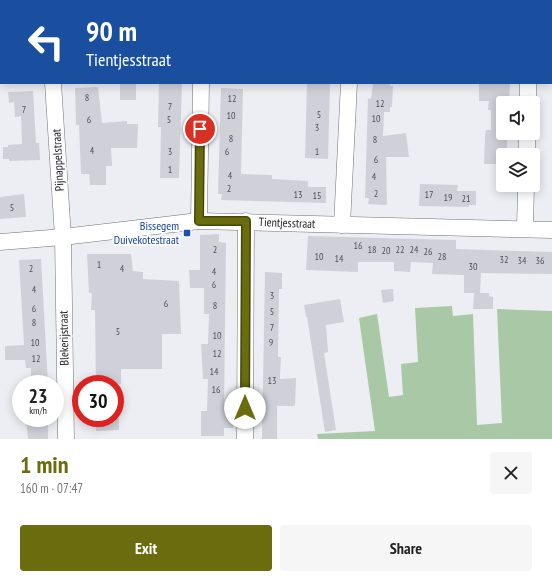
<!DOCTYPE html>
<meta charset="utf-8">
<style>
body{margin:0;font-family:"PT Sans Narrow",sans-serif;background:#f6f6f6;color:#222;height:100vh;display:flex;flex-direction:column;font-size:15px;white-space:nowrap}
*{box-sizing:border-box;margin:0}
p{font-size:13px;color:#767676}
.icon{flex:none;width:22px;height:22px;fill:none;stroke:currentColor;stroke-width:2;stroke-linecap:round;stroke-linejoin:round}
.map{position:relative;height:439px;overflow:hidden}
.sheet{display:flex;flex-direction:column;background:#fff;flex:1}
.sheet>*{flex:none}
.banner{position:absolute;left:0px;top:0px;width:552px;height:84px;box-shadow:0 2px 10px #0003;background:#1a4fa0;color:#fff;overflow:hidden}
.fabs{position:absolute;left:496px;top:96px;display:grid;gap:8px}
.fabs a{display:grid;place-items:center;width:44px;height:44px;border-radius:4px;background:#fff;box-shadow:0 2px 10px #0003;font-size:20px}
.speed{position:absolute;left:12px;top:375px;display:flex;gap:8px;font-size:20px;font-weight:700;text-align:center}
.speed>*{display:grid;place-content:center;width:52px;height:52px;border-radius:50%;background:#fff;box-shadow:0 2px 10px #0003;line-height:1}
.speed small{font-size:10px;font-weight:400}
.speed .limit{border:6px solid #d22;background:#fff;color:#111}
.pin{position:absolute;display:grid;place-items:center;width:34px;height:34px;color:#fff;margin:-17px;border:2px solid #fff;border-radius:50%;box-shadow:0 1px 4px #0007}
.me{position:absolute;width:44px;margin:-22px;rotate:0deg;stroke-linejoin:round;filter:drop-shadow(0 0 3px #0008)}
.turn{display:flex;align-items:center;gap:14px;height:84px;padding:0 20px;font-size:18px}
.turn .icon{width:52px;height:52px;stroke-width:2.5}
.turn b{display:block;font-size:28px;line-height:34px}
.round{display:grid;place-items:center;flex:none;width:42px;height:42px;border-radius:4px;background:#f6f6f6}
.overview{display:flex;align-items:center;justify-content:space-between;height:68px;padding:0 20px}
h1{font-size:24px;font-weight:600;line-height:30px;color:#6a6c0e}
.button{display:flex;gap:8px;margin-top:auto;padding:8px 20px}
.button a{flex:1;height:46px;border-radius:4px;background:#6a6c0e;color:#fff;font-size:16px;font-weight:600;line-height:46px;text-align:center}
.button a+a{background:#f6f6f6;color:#222}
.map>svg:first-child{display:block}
.green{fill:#a9c8a5}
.building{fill:#d0d1d8}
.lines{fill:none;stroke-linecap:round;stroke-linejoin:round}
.minor-casing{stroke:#707177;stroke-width:17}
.path{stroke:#818286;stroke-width:2.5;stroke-dasharray:4 2;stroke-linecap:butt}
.minor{stroke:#fff;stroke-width:16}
.route-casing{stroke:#454609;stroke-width:10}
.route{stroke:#6a6c0e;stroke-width:7}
.transit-dot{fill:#1a4fb4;stroke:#fbfbfe;stroke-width:1.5}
.labels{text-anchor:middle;stroke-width:4;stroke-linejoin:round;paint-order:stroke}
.number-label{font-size:10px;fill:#4f4f53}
.street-label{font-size:12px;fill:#242427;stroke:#fbfbfe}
.transit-label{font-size:12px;fill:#164399;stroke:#fbfbfe;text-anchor:end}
</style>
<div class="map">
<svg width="552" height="439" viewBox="0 0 552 439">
<rect width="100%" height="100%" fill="#eceef4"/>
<path class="green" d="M452 306 453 316 473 314 477 425 502 423 497 309 552 311V439H318L317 434 375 431 359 318 377 314 389 397 403 395 401 364 418 362 415 308Z"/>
<g class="building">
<rect x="120" y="83" width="16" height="17"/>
<path d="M159 83H182L179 178H160L161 127H158Z"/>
<path d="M307 83H330L328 159 305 158Z"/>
<path d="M373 83H390V86H393L392 107H390V112H384L383 136 406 133 409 157H386L387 205 368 204 369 198H365L368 98 371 99Z"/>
<path d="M479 83H510L509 103H503V133H507V155H503V164H484L485 135 486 130H491V110H488L489 101H479Z"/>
<path d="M98 87 102 123 127 121V124H138L137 148H111L112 166H106V185H90L89 174H81L79 125H76L75 88Z"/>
<path d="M221 88 243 89 241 174 272 175V179L308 181V187H326V203L221 200 222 194H218Z"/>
<path d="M33 91 36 143H39L40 160 9 161V159H3V147H8V145L22 144 21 116 15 117 14 102 9 103 8 92Z"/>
<path d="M420 184 458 185 457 191H476V205H469V207L419 206Z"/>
<path d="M24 194 26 217 0 219V197Z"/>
<path d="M219 234V242L226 243 224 411 233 412V428H224V436H201V411H207L208 379H203L201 344H208L209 314H204V288H190L189 270H200V235Z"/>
<path d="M308 236 456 240V249L552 252V274L481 273 480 293H489V296L493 297V309H473L474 293H464V275L432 274 433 263 411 262 410 272 394 271V262H358V272L306 270Z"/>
<path d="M87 254H131L133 271 143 272V279L179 281 181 334H162V369H121V384H96L95 310H91L92 293H89Z"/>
<path d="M41 259 48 384H31V368H26L25 360H5V346L24 345 19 260Z"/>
<path d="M265 272 282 273V289H279L278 357H281L280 376V379L296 378 295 406H277V439H262Z"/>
<path d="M393 289 394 301 383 303 381 290Z"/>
<path d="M340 299 344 322 326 325 328 352 324 353 336 430 325 432 307 317H306L304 305Z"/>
<path d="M26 418H48V439H28Z"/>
<path d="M96 418H119V430L96 431Z"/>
</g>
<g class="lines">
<defs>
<g id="minor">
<path d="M48 0V1"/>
<path d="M200 0V1"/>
<path d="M349 0V1"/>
<path d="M53 83 63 237 66 439"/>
<path d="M528 103V83"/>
<path d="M527 155V133"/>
<path d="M199 221 201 83"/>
<path d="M342 225 349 83"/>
<path d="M525 229 526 185"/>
<path d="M0 242 63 237 199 221 552 230"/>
<path d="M245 439 246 221"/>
</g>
</defs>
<use href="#minor" class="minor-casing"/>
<path class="path" d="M526 1V0"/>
<use href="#minor" class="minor"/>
</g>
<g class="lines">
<defs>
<path id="route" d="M200 129 199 221H246L245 408"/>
</defs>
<use href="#route" class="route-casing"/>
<use href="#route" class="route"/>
</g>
<rect class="transit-dot" x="183" y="229" width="8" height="8" rx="2"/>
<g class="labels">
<g class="number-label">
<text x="87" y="101">8</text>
<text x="232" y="102">12</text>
<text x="380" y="107">12</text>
<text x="170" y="110">7</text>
<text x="24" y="113">7</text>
<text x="319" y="118">5</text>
<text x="231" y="119">10</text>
<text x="376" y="122">10</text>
<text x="89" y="123">6</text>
<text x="169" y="123">5</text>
<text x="317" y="131">3</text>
<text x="231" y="142">8</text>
<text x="375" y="143">8</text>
<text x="92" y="154">4</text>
<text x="170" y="155">3</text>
<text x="227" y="155">6</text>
<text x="317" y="155">1</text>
<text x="376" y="163">6</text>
<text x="170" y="173">1</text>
<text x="230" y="179">4</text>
<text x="374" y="180">4</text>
<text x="229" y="192">2</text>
<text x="376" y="197">2</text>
<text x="298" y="198">13</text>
<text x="429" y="198">17</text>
<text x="317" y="199">15</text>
<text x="448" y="201">19</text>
<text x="466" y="202">21</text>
<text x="12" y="211">5</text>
<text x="358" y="249">16</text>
<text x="215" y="253">2</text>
<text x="372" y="253">18</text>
<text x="400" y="253">22</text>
<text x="414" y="253">24</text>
<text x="386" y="254">20</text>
<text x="428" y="255">26</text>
<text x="319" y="260">10</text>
<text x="442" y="260">28</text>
<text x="339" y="262">14</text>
<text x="504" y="263">32</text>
<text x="522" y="264">34</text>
<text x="540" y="264">36</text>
<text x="99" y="268">1</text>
<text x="473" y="270">30</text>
<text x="31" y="272">2</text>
<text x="122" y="272">4</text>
<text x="214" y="275">4</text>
<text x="214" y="288">6</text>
<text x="34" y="293">4</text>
<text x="272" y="299">3</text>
<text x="166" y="307">6</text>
<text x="215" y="309">8</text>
<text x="34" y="312">6</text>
<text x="272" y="315">5</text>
<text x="34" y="326">8</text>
<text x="272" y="331">7</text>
<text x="118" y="335">5</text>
<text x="217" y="339">10</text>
<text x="35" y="346">10</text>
<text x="271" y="346">9</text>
<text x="217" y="357">12</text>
<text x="36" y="362">12</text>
<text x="214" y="375">14</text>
<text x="272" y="384">13</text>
<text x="216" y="393">16</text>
</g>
<g class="street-label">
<text transform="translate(58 160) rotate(-93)" y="4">Pijnappelstraat</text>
<text transform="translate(287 223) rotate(2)" y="4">Tientjesstraat</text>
<text transform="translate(64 338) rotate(-91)" y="4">Blekerijstraat</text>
</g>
<g class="transit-label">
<text x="179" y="230">Bissegem<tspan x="179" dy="14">Duivekotestraat</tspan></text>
</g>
</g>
</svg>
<div class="fabs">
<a><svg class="icon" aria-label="sound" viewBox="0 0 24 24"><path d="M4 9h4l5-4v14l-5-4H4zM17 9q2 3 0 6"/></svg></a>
<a><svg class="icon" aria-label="layers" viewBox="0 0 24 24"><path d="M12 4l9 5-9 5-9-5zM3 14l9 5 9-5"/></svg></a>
</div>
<div class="speed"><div>23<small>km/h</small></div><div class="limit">30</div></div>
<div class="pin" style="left:200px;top:129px;background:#d93025"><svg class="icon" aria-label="arrive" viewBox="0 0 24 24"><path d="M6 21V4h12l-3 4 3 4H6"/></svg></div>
<svg class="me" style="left:245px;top:408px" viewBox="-20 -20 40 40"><circle r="19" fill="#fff"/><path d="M0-13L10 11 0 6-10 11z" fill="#6a6c0e"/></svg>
<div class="banner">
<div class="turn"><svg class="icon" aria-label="left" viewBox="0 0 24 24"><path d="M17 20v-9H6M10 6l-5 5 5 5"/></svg><div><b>90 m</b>Tientjesstraat</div></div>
</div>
</div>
<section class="sheet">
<div class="overview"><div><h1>1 min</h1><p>160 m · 07:47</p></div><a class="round"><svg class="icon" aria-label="close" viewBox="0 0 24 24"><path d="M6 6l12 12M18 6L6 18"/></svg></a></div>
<div class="button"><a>Exit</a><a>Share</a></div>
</section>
